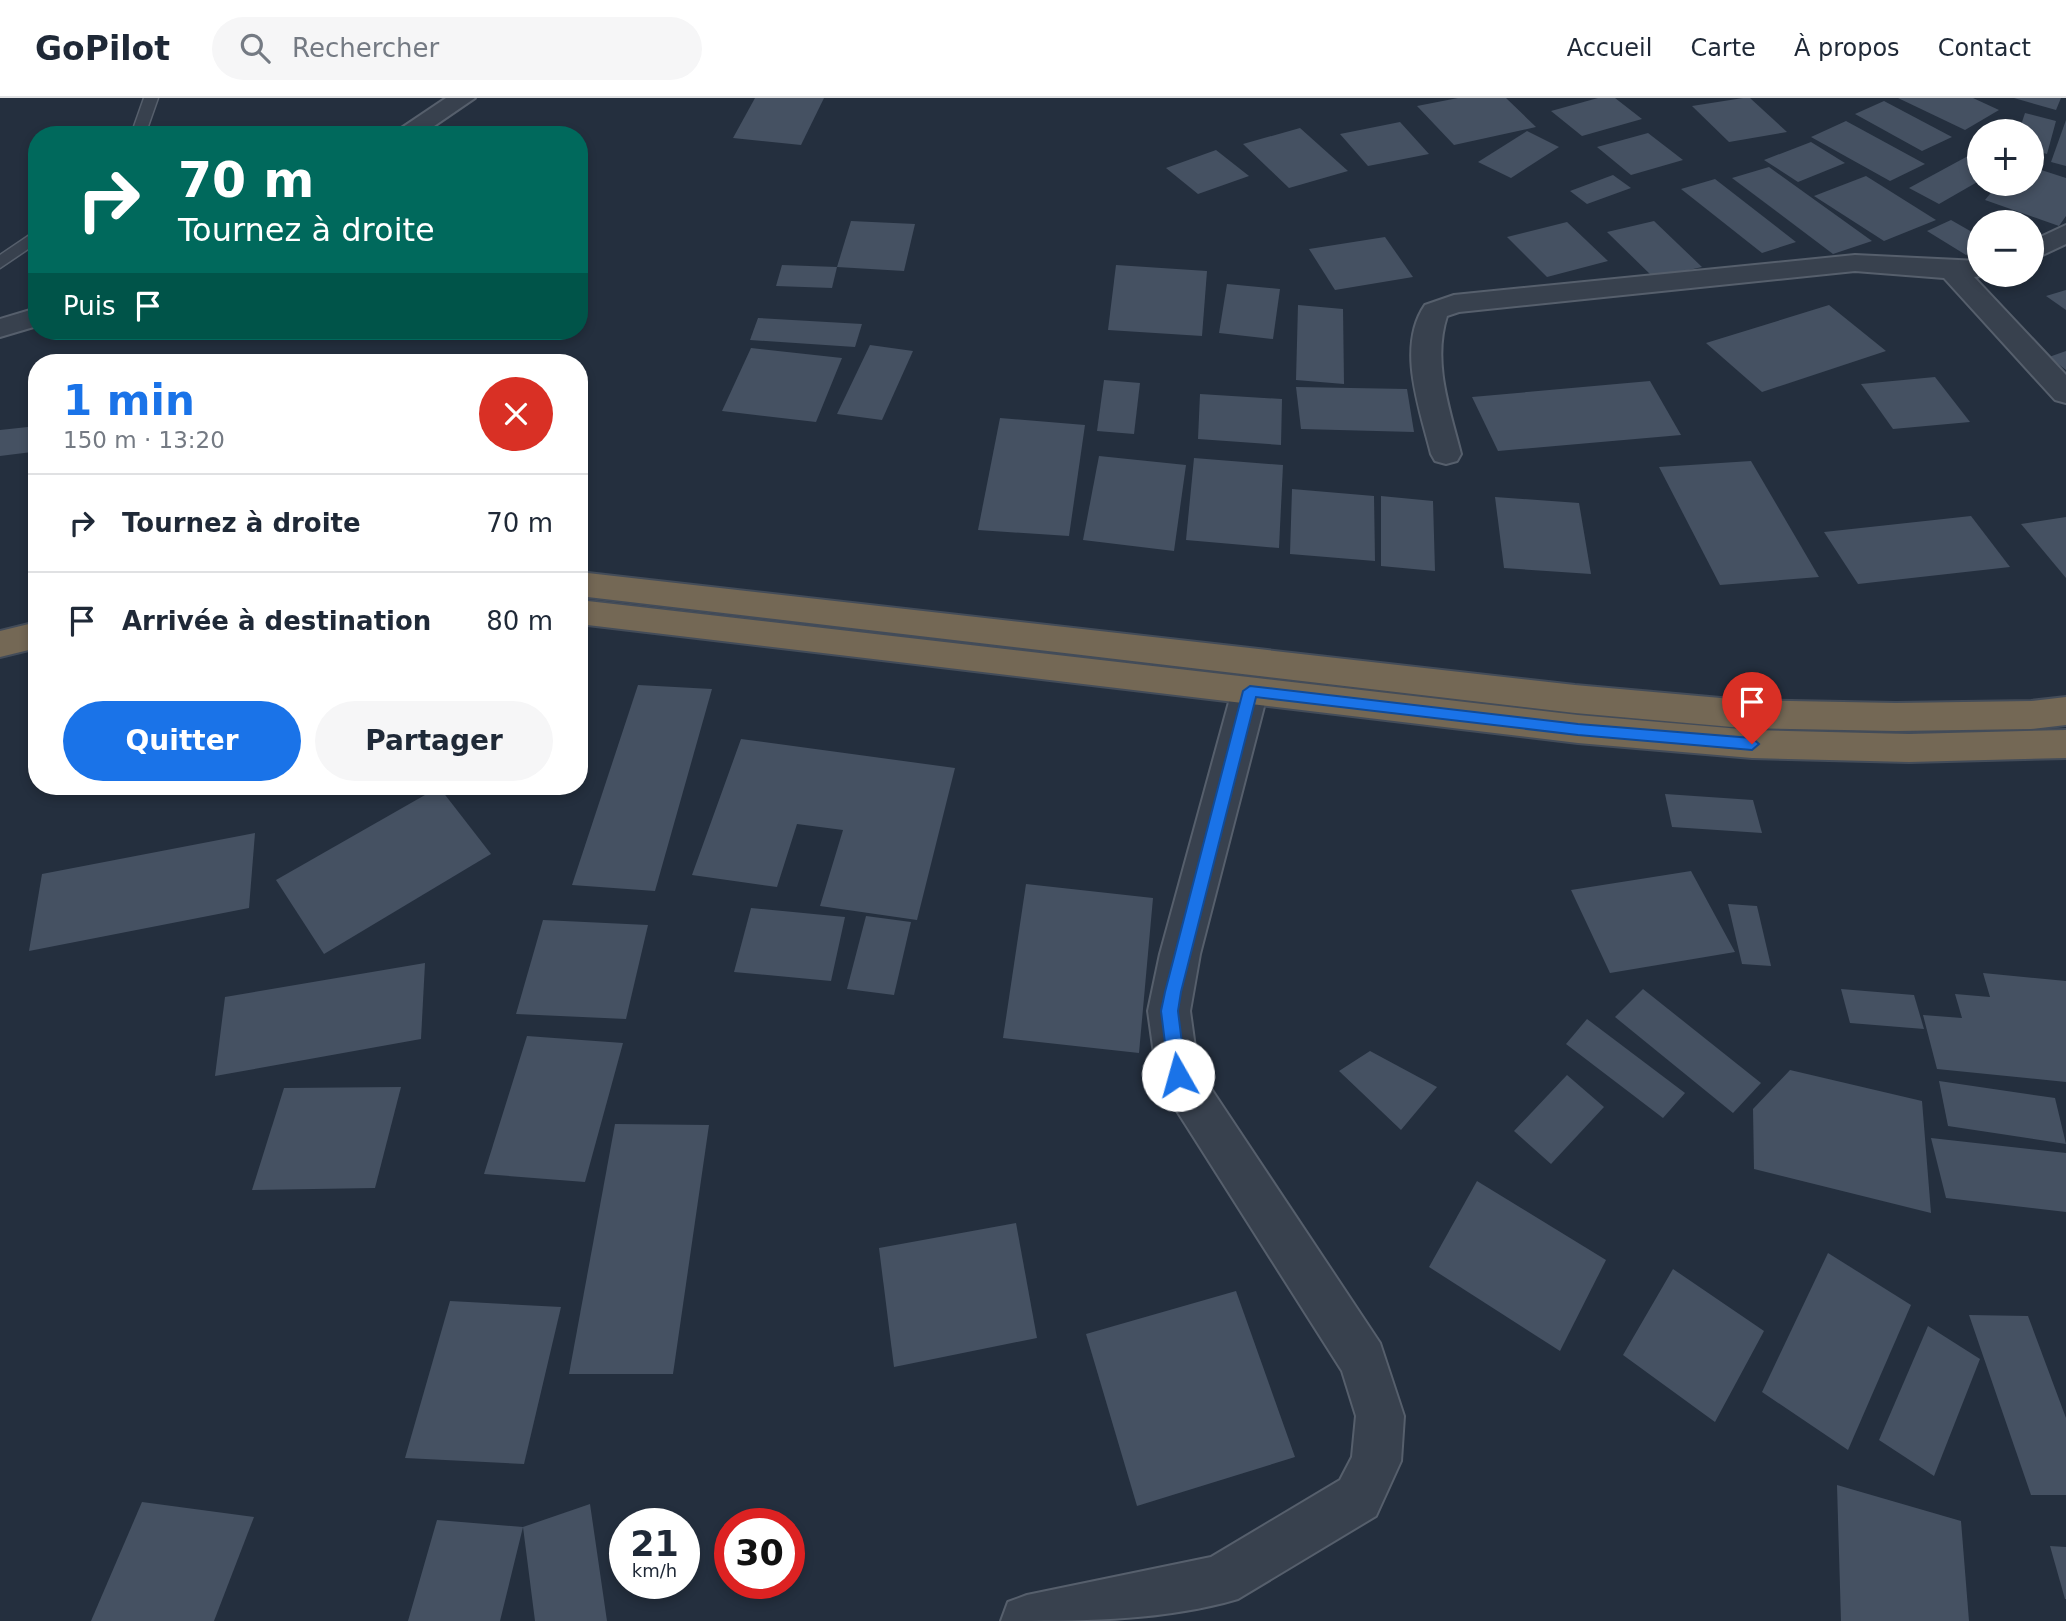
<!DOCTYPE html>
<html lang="fr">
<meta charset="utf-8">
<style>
body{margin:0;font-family:"DejaVu Sans",sans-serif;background:#f6f6f7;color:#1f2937;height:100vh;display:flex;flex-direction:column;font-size:26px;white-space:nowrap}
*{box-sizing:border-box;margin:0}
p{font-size:23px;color:#747a83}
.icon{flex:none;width:38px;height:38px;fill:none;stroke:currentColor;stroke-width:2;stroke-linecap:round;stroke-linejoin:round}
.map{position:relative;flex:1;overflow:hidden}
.drawer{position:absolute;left:28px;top:256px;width:560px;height:441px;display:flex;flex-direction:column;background:#fff;border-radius:28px;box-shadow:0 4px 10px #0003}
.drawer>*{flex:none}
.guide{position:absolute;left:28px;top:28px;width:560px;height:214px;border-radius:28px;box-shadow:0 4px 10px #0003;background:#00695c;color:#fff;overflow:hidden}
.tools{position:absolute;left:1967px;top:21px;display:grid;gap:14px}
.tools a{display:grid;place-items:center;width:77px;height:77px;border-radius:50%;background:#fff;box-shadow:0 4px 10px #0003;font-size:35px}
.speed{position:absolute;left:609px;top:1410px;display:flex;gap:14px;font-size:35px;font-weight:700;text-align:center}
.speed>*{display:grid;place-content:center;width:91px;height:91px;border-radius:50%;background:#fff;box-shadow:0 4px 10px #0003;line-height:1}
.speed small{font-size:18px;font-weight:400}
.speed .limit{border:10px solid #d22;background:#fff;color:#111}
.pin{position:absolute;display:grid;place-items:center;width:60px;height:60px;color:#fff;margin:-72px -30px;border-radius:50% 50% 50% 0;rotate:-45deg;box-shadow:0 0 7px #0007}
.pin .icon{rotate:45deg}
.me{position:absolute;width:77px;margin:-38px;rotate:353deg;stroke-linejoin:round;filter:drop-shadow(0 0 5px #0008)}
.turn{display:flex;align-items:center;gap:24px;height:147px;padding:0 35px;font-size:32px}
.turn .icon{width:91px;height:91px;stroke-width:2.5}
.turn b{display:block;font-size:49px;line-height:60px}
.then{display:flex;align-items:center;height:66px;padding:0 35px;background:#0003;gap:14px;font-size:26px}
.round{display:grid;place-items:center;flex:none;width:74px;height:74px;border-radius:37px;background:#f6f6f7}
.head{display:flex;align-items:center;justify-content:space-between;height:119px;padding:0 35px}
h1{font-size:42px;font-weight:700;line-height:52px;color:#1a73e8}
.cta{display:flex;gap:14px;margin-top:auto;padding:14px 35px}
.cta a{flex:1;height:80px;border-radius:42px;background:#1a73e8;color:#fff;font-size:28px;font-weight:700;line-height:80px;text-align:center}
.cta a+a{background:#f6f6f7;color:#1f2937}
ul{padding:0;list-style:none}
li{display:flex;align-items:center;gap:21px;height:98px;padding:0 35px;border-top:2px solid #e0e1e3}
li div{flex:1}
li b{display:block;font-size:26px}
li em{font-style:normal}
header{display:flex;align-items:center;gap:42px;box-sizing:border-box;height:98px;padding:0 35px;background:#fff;border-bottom:2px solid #e0e1e3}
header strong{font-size:33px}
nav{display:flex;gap:38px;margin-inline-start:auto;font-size:24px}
.search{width:490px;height:63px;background:#f6f6f7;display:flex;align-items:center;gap:18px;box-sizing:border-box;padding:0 24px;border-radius:38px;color:#747a83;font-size:26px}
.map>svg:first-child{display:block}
.building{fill:#455162}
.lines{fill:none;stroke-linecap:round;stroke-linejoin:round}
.lane-casing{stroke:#565f6c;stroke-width:3}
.street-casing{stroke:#565f6c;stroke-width:4}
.highway-casing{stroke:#434c59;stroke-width:4}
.lane{fill:#38414e;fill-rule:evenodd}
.street{fill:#38414e;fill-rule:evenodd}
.highway{fill:#746855;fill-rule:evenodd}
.route{fill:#1a73e8;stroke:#114b97;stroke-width:2}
</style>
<header>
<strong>GoPilot</strong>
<div class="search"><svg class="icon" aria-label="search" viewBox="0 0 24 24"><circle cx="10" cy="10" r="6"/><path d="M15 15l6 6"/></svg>Rechercher</div>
<nav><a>Accueil</a><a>Carte</a><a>À propos</a><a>Contact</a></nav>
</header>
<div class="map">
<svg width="2066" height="1523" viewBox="0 0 2066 1523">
<rect width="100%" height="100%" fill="#242f3e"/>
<g class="building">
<path d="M755 0H824L801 47 733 40Z"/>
<path d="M1458 0H1506L1536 29 1454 47 1417 8Z"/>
<path d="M1598 0H1615L1642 21 1582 38 1551 13Z"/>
<path d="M1743 0H1750L1787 34 1729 44 1692 8Z"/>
<path d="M1898 0H1973L1999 12 1965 32Z"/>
<path d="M2014 0H2061L2056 12Z"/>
<path d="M1884 3 1952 39 1922 53 1855 16Z"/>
<path d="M2025 15 2056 23 2047 56 2032 52V33H2019Z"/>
<path d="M2066 22V68L2051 64Z"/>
<path d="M1846 23 1925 66 1890 83 1811 39Z"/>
<path d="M1400 24 1429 56 1368 68 1340 36Z"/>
<path d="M1300 30 1348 73 1289 90 1243 46Z"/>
<path d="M1527 33 1559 49 1511 80 1478 64Z"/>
<path d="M1648 35 1683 62 1631 77 1597 49Z"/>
<path d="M1811 44 1845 65 1798 84 1764 62Z"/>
<path d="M1216 52 1249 78 1198 96 1166 70Z"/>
<path d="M1979 52V83L1939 106 1909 90Z"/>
<path d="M1769 69 1872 143 1833 156 1732 80Z"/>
<path d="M2032 69 2066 80V118L2059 128 1985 102 1998 86H2032Z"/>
<path d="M1613 77 1631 90 1587 106 1570 93Z"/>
<path d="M1866 78 1936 122 1884 143 1814 98Z"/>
<path d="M1715 81 1796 144 1762 155 1681 91Z"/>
<path d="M1951 122 1979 138V150L1966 157 1927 133Z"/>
<path d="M851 123 915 126 904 173 837 169Z"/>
<path d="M1654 123 1702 169 1654 180 1607 134Z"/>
<path d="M1567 124 1608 163 1547 179 1507 139Z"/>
<path d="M1385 139 1413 179 1335 192 1309 151Z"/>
<path d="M782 167 837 169 832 190 776 188Z"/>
<path d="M1116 167 1207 173 1202 238 1108 232Z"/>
<path d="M1227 186 1280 191 1273 241 1219 235Z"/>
<path d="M2066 192V212L2046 198Z"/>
<path d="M1298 207 1343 211 1344 286 1296 282Z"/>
<path d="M1829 207 1886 253 1762 294 1706 245Z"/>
<path d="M758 220 862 226 855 249 750 242Z"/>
<path d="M870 247 913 253 882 322 837 316Z"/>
<path d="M751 250 842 260 816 324 722 313Z"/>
<path d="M2066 253V272L2049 259Z"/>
<path d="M1935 279 1970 324 1893 331 1861 286Z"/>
<path d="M1104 282 1140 285 1134 336 1097 333Z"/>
<path d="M1650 283 1681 337 1498 353 1472 299Z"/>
<path d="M1296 289 1407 291 1414 334 1301 331Z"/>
<path d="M1200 296 1282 301 1281 347 1198 341Z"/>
<path d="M1000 320 1085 327 1069 438 978 432Z"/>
<path d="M37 328 32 354 0 358V332Z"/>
<path d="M1099 358 1186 367 1174 453 1083 442Z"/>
<path d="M1194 360 1283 367 1279 450 1186 442Z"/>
<path d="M1751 363 1819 479 1720 487 1659 369Z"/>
<path d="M1292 391 1374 398 1375 463 1290 456Z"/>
<path d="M1381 398 1433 403 1435 473 1381 468Z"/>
<path d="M1495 399 1579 405 1591 476 1504 470Z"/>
<path d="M1971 418 2010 469 1858 486 1824 434Z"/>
<path d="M2066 419V480L2021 426Z"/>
<path d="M638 587 712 591 655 793 572 787Z"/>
<path d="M741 641 955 670 917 822 820 808 843 732 797 726 777 789 692 777Z"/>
<path d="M439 689 491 756 324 856 276 782Z"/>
<path d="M1665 696 1753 702 1762 735 1672 729Z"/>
<path d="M255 735 249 810 29 853 42 776Z"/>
<path d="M1691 773 1735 854 1610 875 1571 792Z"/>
<path d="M1026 786 1153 800 1139 955 1003 940Z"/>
<path d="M1728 806 1757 808 1771 868 1742 866Z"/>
<path d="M751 810 845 819 831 883 734 874Z"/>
<path d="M866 818 911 824 894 897 847 891Z"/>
<path d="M543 822 648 827 626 921 516 916Z"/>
<path d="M425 865 421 941 215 978 225 899Z"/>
<path d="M1983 875 2066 883V984L1937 971 1923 917 1962 920 1955 896 1990 899Z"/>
<path d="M1643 891 1761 985 1733 1015 1615 919Z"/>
<path d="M1841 891 1914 897 1924 931 1850 925Z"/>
<path d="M1587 921 1685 995 1663 1020 1566 946Z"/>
<path d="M527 938 623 945 585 1084 484 1076Z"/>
<path d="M1370 953 1437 989 1401 1032 1339 973Z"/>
<path d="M1790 972 1922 1003 1931 1115 1754 1071 1753 1011Z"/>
<path d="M1567 977 1604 1009 1551 1066 1514 1033Z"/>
<path d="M1939 983 2055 1000 2066 1046 1948 1028Z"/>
<path d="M401 989 375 1090 252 1092 284 990Z"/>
<path d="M615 1026 709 1027 673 1276H569Z"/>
<path d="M1931 1040 2066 1055V1114L1946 1100Z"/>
<path d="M1477 1083 1606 1162 1560 1253 1429 1169Z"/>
<path d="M1016 1125 1037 1240 894 1269 879 1150Z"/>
<path d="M1828 1155 1911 1207 1848 1352 1762 1294Z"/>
<path d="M1673 1171 1764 1233 1715 1324 1623 1257Z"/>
<path d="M1236 1193 1295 1359 1137 1408 1086 1236Z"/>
<path d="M450 1203 561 1209 524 1366 405 1360Z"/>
<path d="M1969 1217 2028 1218 2066 1320V1397H2031Z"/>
<path d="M1928 1228 1980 1261 1934 1378 1879 1342Z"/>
<path d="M1837 1387 1961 1423 1969 1523H1841Z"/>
<path d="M142 1404 254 1419 214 1523H91Z"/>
<path d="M590 1406 607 1523H535L523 1429 500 1523H408L437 1422 523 1429Z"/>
<path d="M2050 1448 2066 1449V1501H2065Z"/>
</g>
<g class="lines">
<defs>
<g id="lane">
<path d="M144 0H158L145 37H131Z"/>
<path d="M37 132V145L0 170V157Z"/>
</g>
<g id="street">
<path d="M446 0H475L421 37H391Z"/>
<path d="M2066 127V146L2032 162V143Z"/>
<path d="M1855 157 1979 163V177H1989L1974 179 2066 277V305L2055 302 1944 180 1855 173 1459 214 1447 218C1432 264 1450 312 1461 356L1457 363 1446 366 1435 363 1431 356C1420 311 1396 249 1425 207L1454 197Z"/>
<path d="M37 210V228L0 239V221Z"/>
<path d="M1250 580 1263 583 1268 593 1200 856 1190 913 1198 971 1380 1245 1404 1318 1401 1363 1376 1418 1238 1501C1164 1523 1080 1523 1001 1523L1008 1504 1027 1497 1211 1459 1340 1382 1352 1359 1356 1318 1342 1273 1163 991 1157 977 1148 913 1160 856 1232 593 1237 583Z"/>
</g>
<g id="highway">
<path d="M579 474 1575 587 1743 602 1896 605 2031 603 2066 599V627L2031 631 1896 633 1743 630 1575 615 579 498Z"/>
<path d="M579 502 1578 617 1752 632 1909 636 2066 632V660L1909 664 1752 660 1578 645 579 526Z"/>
<path d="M37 524V550L0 559V533Z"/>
</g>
</defs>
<use href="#lane" class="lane-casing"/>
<use href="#street" class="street-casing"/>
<use href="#highway" class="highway-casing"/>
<use href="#lane" class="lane"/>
<use href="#street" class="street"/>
<use href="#highway" class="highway"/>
</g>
<path class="route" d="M1250 588 1578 626 1752 640 1759 646 1752 652 1578 637 1256 599 1181 894 1178 913 1186 977 1184 982 1178 985 1171 982 1169 977 1161 913 1165 894 1243 593Z"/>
</svg>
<div class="tools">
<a>+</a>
<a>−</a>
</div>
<div class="speed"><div>21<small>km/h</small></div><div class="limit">30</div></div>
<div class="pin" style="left:1752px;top:646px;background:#d93025"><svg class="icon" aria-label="arrive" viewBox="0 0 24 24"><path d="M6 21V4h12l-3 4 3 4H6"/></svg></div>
<svg class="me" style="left:1178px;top:977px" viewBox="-20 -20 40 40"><circle r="19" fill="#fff"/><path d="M0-13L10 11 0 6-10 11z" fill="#1a73e8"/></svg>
<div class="guide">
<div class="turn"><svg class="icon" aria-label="right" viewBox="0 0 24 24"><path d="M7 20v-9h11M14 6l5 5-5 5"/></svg><div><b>70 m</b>Tournez à droite</div></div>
<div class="then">Puis<svg class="icon" aria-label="arrive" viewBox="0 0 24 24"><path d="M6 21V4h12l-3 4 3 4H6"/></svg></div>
</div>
<section class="drawer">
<div class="head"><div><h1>1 min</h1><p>150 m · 13:20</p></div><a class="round" style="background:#d93025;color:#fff"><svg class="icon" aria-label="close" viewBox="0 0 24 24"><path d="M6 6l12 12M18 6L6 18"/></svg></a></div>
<ul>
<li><svg class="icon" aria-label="right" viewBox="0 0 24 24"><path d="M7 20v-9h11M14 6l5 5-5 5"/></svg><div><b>Tournez à droite</b></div><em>70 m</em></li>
<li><svg class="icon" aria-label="arrive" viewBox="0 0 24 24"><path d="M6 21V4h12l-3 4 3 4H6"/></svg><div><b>Arrivée à destination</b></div><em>80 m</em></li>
</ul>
<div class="cta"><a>Quitter</a><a>Partager</a></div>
</section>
</div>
